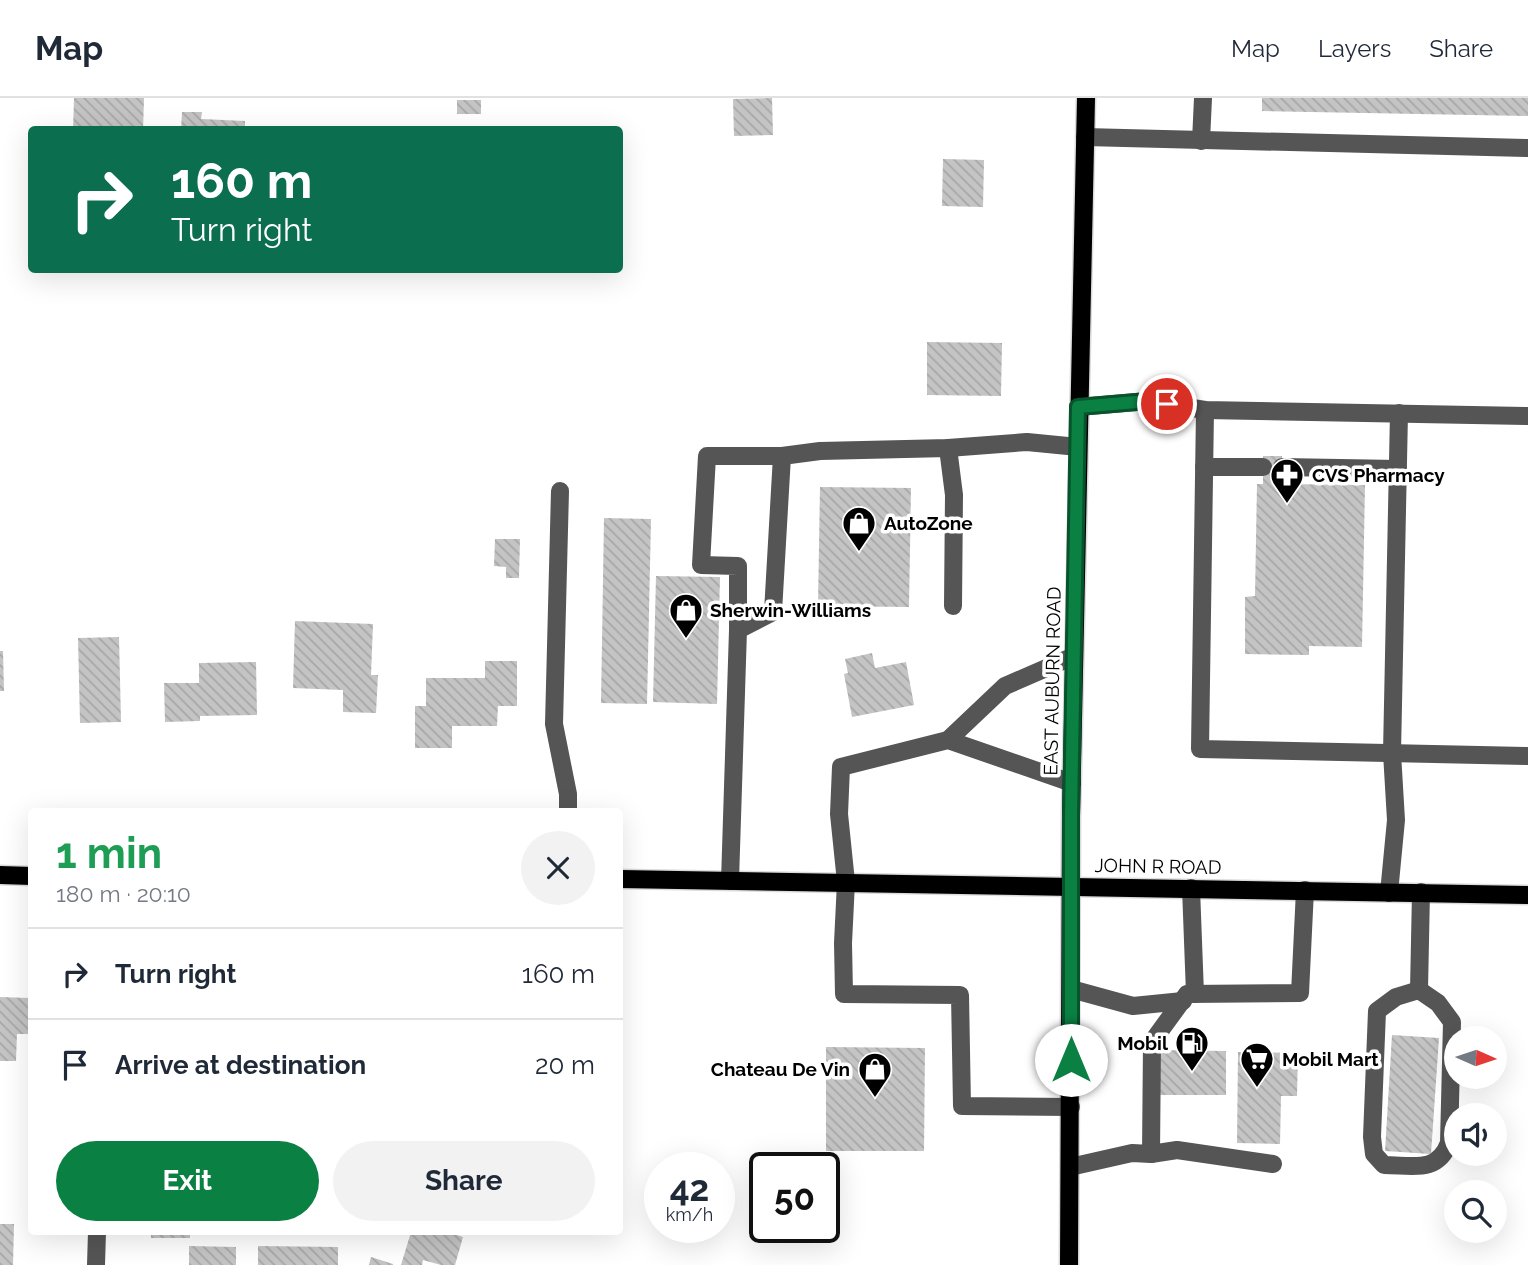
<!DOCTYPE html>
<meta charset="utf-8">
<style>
body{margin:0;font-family:Raleway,sans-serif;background:#f2f2f3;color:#1f2937;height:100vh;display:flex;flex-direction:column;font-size:26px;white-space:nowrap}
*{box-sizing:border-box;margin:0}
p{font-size:23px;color:#747a83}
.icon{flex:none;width:38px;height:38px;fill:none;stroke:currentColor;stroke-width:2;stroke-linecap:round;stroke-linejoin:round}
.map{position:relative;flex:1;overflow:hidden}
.drawer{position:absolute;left:28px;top:710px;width:595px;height:427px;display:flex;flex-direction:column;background:#fff;border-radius:7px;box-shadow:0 7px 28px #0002}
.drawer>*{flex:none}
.hud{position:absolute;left:28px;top:28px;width:595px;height:147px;border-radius:7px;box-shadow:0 7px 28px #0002;background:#0b6e4f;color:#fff;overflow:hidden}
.needle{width:46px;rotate:93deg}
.controls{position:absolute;left:1444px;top:928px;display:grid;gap:14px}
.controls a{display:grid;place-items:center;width:63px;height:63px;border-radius:50%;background:#fff;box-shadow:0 7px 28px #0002;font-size:35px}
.speed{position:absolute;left:644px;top:1054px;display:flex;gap:14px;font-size:35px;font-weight:700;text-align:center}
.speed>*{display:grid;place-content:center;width:91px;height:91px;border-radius:50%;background:#fff;box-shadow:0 7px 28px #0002;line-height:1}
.speed small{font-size:18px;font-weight:400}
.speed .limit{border:4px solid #111;border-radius:10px;background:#fff;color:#111}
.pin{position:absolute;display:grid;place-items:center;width:60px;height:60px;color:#fff;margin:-30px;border:4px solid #fff;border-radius:50%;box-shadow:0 2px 7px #0007}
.me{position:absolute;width:77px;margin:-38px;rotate:0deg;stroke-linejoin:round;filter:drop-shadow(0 0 5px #0008)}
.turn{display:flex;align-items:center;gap:24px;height:147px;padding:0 28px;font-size:32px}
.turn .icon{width:91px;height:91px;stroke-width:2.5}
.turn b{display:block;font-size:49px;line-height:60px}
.round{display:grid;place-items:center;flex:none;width:74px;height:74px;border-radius:37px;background:#f2f2f3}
.summary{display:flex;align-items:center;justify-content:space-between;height:119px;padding:0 28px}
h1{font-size:42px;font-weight:700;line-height:52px;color:#1e9e55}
.cta{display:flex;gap:14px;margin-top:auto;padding:14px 28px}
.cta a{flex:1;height:80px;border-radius:42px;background:#0b8043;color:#fff;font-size:28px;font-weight:700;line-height:80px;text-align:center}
.cta a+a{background:#f2f2f3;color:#1f2937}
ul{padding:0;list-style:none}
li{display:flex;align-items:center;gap:21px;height:91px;padding:0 28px;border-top:2px solid #e0e1e3}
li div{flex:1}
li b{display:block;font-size:26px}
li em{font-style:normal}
header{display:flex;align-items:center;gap:42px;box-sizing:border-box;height:98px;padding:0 35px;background:#fff;border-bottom:2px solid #e0e1e3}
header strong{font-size:33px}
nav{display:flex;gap:38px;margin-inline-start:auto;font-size:24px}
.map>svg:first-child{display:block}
.building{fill:url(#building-back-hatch)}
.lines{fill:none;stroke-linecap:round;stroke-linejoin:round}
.major-casing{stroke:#dbdbdb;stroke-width:21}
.minor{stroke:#555;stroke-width:18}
.major{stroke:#000;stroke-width:18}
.route-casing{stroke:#07532c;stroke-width:18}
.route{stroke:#0b8043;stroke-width:12}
.labels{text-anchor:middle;stroke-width:7;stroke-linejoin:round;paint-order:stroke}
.poi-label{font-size:19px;font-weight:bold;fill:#000;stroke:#fff;text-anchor:start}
.street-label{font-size:19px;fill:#000;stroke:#fff}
</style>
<header>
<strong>Map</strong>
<nav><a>Map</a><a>Layers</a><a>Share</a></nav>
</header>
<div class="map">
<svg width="1528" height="1167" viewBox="0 0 1528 1167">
<defs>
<pattern id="building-back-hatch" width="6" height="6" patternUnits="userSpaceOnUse" patternTransform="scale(1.75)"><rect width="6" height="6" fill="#c4c4c4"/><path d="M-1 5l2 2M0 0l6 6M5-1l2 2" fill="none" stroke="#a7a7a7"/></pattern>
</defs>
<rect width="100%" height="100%" fill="#fff"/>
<g class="building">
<path d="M74 0H144L143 32H73Z"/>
<path d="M772 0 773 37 734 38 733 1Z"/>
<path d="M1262 0H1528V18L1262 13Z"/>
<rect x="457" y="2" width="24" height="14"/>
<path d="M182 14H202L201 21 245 23V32H181Z"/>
<path d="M943 61 984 62 983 109 942 108Z"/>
<path d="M927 244 1002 245 1001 298 927 297Z"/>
<path d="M1263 358H1282V386L1365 387 1362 549 1309 548V557L1245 556V499L1255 498 1257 386H1263Z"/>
<path d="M820 389 911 390 909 509 818 508Z"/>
<path d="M604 420 651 421 647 606 601 605Z"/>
<path d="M495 441H520L519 480H506V469L494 468Z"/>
<path d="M656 478 720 479 717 606 653 604Z"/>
<path d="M295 523 373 526 371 577H378L376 615 343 614V592L293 590Z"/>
<path d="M119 539 121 624 80 625 78 540Z"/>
<path d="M0 553H3L4 593H0Z"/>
<path d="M872 555 875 570 906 564 914 607 852 619 844 576 848 575 845 561Z"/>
<path d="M485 563H517V608H498L497 628H452V650H415V608H426V580H485Z"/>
<path d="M256 564 257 617 200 618V623L165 624 164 585H199V565Z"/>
<path d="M0 899 29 900V936H17L16 963H0Z"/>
<path d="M1392 937 1439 940 1431 1056 1385 1053Z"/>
<path d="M826 949 925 950 924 1053H826Z"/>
<path d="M1160 952 1226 953V997H1159Z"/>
<path d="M1238 954 1298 955 1297 998H1281L1280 1046 1237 1045Z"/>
<path d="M0 1126H14L13 1167H0Z"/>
<rect x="151" y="1134" width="39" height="6"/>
<path d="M411 1134H448L463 1139 455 1167H441L423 1162 422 1167H401Z"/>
<path d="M189 1148 236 1149V1167H189Z"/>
<path d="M258 1148 338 1149V1167H258Z"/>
<path d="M371 1159 393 1166V1167H369Z"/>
</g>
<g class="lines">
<defs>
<g id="major">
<path d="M0 777 32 778"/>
<path d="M620 781 1528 797"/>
<path d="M1069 1167 1071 718 1086 0"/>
</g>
</defs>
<use href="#major" class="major-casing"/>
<g class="minor">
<path d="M1085 39 1528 50"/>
<path d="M1201 43 1203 0"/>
<path d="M1078 309 1148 303 1205 312 1528 318"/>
<path d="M1205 312 1200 651 1528 658"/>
<path d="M948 350 954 397 953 508"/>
<path d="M782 358 820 353 948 350 1027 344 1078 349"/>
<path d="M1204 369H1263"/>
<path d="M1282 369 1398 371"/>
<path d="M560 393 554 626 568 696V714"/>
<path d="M948 642 1005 588 1074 558"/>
<path d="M730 783 738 532 773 514 782 358H707L701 467 738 468V532"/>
<path d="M1191 790 1195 896"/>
<path d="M1389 795 1396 722 1392 655 1399 315"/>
<path d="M1071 891 1133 908 1183 903"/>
<path d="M1419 892 1438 905 1452 924 1449 1045C1437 1076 1412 1067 1384 1067L1374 1056 1372 1039 1377 913 1396 899Z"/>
<path d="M1419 892 1421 794"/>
<path d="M1071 1009 962 1008 960 897 844 896 843 845 846 784 839 716 841 669 948 642 1072 685"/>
<path d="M1151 1056 1152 944 1187 896 1300 895 1305 792"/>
<path d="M1070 1069 1132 1055 1151 1056 1177 1052 1273 1066"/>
<path d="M96 1167 97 1134"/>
</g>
<use href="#major" class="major"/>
</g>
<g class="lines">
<defs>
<path id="route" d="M1071 962V718L1078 309 1148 303 1167 306"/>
</defs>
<use href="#route" class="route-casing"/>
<use href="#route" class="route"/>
</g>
<defs>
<symbol id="pharmacy-pin" viewBox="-11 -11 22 30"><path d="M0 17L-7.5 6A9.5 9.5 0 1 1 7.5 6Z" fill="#000" stroke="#fff"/><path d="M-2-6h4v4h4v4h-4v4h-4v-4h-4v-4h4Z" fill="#fff"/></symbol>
<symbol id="shop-pin" viewBox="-11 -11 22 30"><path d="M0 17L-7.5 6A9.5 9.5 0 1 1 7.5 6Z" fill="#000" stroke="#fff"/><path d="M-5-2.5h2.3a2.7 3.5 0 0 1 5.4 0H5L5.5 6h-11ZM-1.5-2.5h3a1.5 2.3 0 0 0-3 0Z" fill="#fff"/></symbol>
<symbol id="fuel-pin" viewBox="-11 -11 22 30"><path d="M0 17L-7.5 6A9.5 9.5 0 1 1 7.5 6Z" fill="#000" stroke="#fff"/><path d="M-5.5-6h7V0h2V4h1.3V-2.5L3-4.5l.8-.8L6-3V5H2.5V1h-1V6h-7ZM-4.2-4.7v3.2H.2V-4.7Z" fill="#fff"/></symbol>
<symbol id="supermarket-pin" viewBox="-11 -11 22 30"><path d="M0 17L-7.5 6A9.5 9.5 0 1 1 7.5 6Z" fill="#000" stroke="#fff"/><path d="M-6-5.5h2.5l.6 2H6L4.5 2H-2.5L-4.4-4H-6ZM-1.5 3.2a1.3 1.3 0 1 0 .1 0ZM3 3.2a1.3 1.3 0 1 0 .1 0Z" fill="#fff"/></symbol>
</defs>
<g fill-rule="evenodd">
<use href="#pharmacy-pin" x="1268" y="358" width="38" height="52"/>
<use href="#shop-pin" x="840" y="406" width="38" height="52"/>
<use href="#shop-pin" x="667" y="493" width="38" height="52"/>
<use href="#fuel-pin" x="1173" y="926" width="38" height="52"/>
<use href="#supermarket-pin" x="1238" y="942" width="38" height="52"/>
<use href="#shop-pin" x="856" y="952" width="38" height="52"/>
</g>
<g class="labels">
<g class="poi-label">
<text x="1312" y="384">CVS Pharmacy</text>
<text x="884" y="432">AutoZone</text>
<text x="710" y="519">Sherwin-Williams</text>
<text x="1168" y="952" text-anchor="end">Mobil</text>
<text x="1282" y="968">Mobil Mart</text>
<text x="850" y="978" text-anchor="end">Chateau De Vin</text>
</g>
<g class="street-label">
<text transform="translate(1052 583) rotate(-89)" y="7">EAST AUBURN ROAD</text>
<text transform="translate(1158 768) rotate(1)" y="7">JOHN R ROAD</text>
</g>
</g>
</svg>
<div class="controls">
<a><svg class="needle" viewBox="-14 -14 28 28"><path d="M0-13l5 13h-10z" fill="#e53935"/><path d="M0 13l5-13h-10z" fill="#747a83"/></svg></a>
<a><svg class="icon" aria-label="sound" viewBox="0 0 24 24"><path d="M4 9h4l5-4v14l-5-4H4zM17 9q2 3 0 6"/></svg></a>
<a><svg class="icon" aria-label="search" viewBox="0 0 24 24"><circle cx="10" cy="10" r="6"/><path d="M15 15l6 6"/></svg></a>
</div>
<div class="speed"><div>42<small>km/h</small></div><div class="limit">50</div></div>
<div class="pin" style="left:1167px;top:306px;background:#d93025"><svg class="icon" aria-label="arrive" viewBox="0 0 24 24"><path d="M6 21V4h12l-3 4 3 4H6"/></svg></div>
<svg class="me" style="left:1071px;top:962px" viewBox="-20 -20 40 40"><circle r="19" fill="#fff"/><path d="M0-13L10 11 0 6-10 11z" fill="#0b8043"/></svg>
<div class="hud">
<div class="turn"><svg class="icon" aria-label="right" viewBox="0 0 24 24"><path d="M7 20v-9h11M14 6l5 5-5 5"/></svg><div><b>160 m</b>Turn right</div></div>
</div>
<section class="drawer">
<div class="summary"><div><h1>1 min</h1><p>180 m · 20:10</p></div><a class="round"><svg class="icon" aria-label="close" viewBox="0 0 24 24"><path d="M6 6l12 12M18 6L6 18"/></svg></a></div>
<ul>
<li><svg class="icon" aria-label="right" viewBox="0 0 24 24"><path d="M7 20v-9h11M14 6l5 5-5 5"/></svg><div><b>Turn right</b></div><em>160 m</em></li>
<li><svg class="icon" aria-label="arrive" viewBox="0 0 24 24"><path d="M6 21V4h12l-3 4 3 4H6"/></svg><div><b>Arrive at destination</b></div><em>20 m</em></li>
</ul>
<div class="cta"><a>Exit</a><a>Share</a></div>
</section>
</div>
